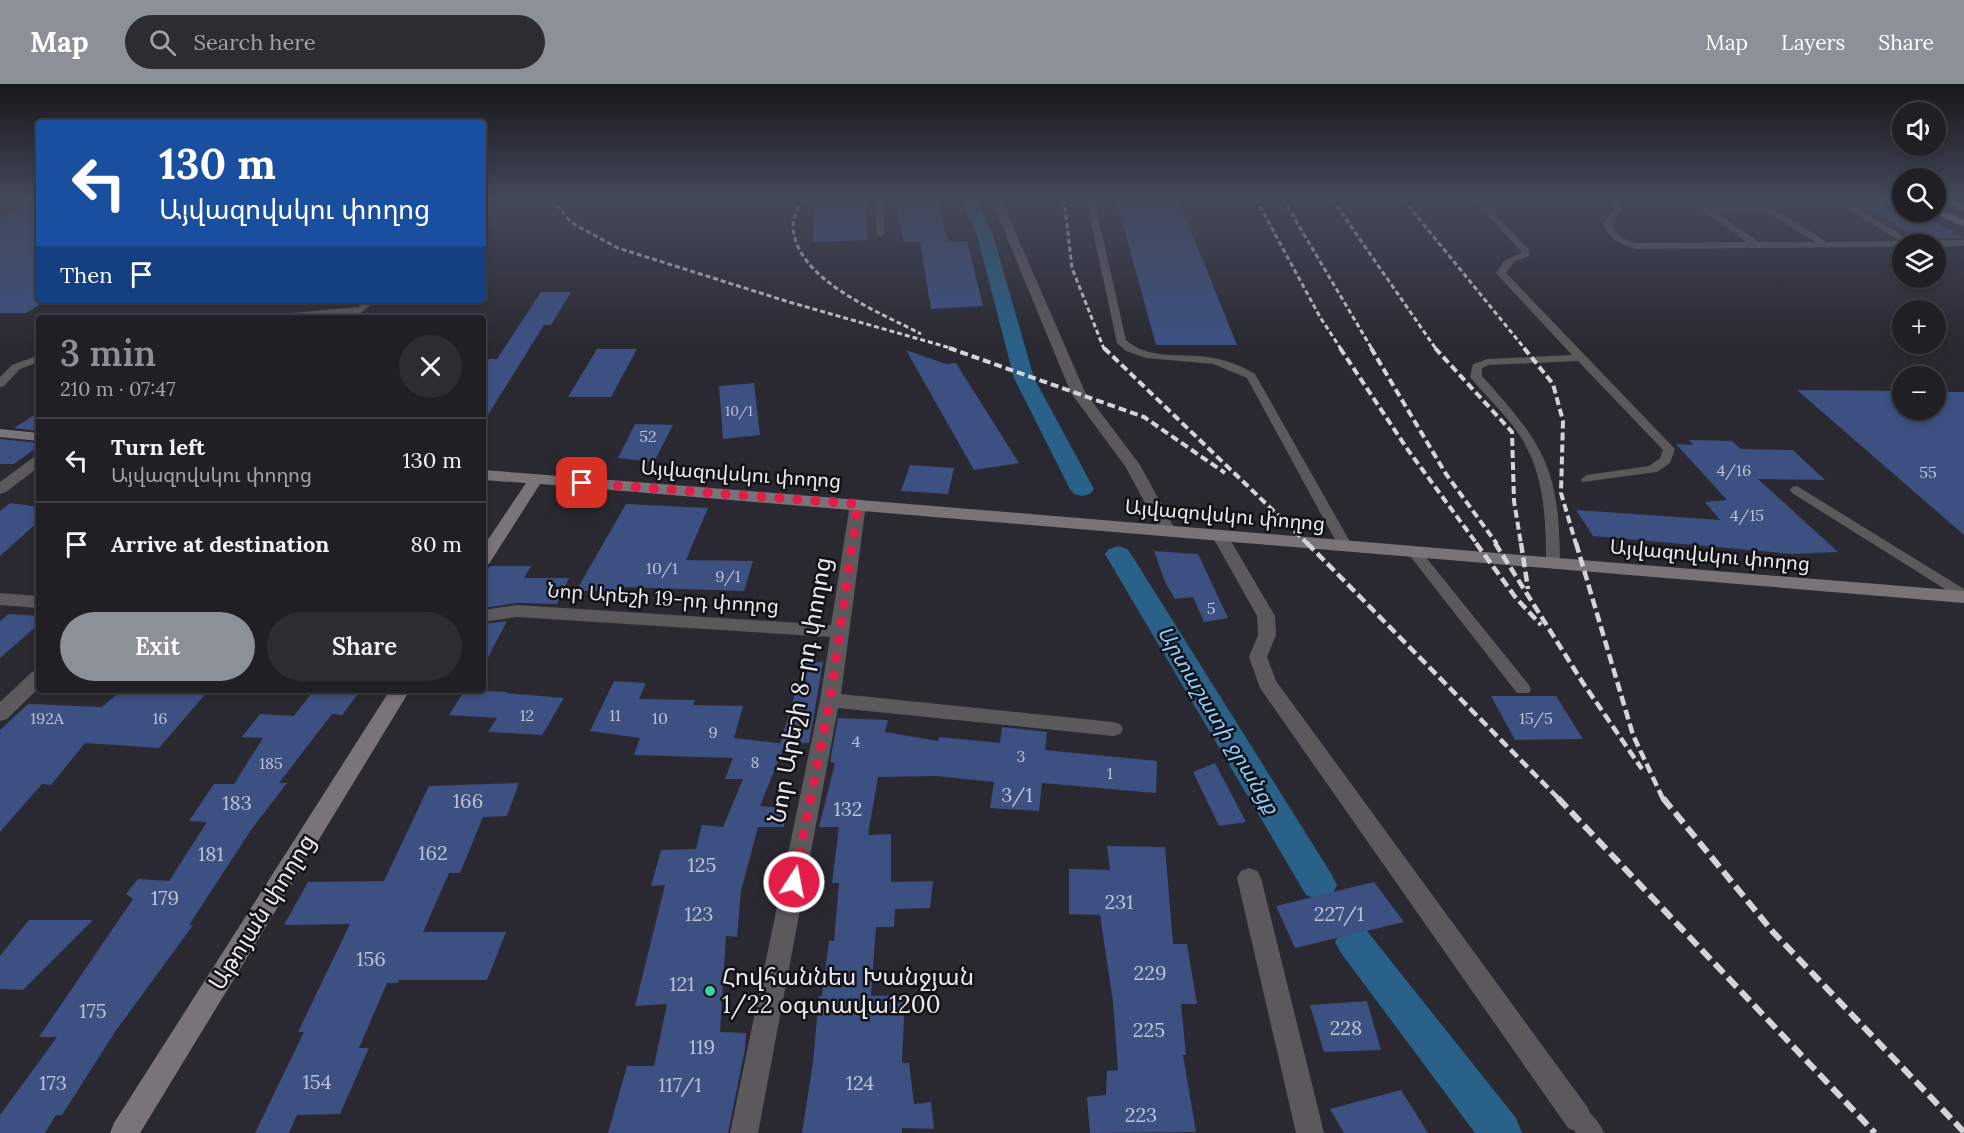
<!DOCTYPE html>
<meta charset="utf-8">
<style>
body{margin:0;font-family:Lora,"Noto Sans Armenian",serif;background:#2d2c32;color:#f1f3f6;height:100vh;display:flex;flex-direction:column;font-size:22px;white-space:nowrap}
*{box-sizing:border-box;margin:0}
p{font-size:20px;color:#a2a2a7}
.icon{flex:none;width:33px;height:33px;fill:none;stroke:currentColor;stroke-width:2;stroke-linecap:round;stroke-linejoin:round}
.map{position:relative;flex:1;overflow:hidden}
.details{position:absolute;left:36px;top:231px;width:450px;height:378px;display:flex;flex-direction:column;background:#201f26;border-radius:6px;box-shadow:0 3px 9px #0003,0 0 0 2px #3d3d43}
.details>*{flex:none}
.hud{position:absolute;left:36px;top:36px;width:450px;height:183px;border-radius:6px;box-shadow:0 3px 9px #0003,0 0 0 2px #3d3d43;background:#1a4fa0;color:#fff;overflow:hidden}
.tools{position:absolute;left:1892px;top:18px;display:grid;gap:12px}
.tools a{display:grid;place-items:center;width:54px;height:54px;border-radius:50%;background:#201f26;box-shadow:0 3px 9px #0003,0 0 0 2px #3d3d43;font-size:30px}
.pin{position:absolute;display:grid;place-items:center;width:51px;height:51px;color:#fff;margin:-26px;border-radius:12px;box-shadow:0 3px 9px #0006}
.me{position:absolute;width:66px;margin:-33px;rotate:11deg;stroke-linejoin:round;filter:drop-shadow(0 0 4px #0008)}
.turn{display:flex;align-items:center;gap:21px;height:126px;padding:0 24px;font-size:27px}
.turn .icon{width:78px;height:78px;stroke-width:2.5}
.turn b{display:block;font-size:42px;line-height:51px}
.then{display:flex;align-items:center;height:57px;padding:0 24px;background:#0003;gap:12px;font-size:22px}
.round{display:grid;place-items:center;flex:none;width:63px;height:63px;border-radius:32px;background:#2d2c32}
.summary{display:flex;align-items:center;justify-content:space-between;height:102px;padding:0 24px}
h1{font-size:36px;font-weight:600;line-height:45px;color:#8c9099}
.primary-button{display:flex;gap:12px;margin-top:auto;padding:12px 24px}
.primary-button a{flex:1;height:69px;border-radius:36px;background:#8c9099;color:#fff;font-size:24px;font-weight:600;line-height:69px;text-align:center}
.primary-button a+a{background:#2d2c32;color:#f1f3f6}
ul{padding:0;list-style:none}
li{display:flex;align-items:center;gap:18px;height:84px;padding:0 24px;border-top:2px solid #3d3d43}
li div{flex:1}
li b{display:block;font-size:22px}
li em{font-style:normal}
header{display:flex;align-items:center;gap:36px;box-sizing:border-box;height:84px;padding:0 30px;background:#8c9099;color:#fff}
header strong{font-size:28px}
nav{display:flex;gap:33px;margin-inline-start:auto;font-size:21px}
.search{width:420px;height:54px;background:#2d2c32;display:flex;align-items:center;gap:15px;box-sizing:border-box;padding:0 21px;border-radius:33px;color:#a2a2a7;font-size:22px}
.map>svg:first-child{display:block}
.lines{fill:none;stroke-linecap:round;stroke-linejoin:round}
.canal{fill:#296188;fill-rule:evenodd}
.building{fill:#3c5082}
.service{fill:#5c595d;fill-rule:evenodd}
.minor{fill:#5c595d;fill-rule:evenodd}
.tertiary{fill:#5c595d;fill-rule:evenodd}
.secondary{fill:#78747a;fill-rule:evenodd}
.primary{fill:#8d8890;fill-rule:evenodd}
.rail-far3{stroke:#d4d4da;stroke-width:3;stroke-dasharray:5 3;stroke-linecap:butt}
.rail-far2{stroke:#d4d4da;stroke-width:4;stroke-dasharray:8 4;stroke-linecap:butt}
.rail-far1{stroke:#d4d4da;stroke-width:4.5;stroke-dasharray:10 4.5;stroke-linecap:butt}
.rail{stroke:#d4d4da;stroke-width:6;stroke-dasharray:13 6;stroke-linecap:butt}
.route{stroke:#e11d48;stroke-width:10;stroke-dasharray:0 18}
.poi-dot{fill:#37d4a6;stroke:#131216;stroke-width:2}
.labels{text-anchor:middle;stroke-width:5;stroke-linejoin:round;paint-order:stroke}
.far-number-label{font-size:14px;fill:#bdc2d3}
.number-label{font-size:16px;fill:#bdc2d3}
.street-label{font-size:20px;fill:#e8e8ee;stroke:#131216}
.near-number-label{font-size:20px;fill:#bdc2d3}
.water-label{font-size:21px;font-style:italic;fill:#8ecdfd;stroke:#131216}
.near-street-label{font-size:24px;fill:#e8e8ee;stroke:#131216}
.near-poi-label{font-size:24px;fill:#e8e8ee;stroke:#131216;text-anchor:start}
</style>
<header>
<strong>Map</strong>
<div class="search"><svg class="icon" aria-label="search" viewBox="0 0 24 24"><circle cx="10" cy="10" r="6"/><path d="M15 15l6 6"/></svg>Search here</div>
<nav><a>Map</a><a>Layers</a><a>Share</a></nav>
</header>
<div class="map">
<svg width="1964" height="1049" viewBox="0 0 1964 1049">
<rect width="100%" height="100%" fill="#2a2932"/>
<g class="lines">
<g class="canal">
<path d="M961 115H975L993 151 1034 294 1094 405 1090 410 1082 412 1074 410 1070 405 1014 294 977 151Z"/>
<path d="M1118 462 1127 465 1131 470 1332 791 1337 801 1332 811 1319 816 1306 811 1105 470 1109 465Z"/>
<path d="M1354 842 1367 847 1516 1034 1522 1049H1475L1341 869 1335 858 1341 847Z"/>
</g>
</g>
<g class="building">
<path d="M815 115H866L867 156 813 158Z"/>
<path d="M894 115H936L949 158 967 157 983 222 931 225 920 158H904Z"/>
<path d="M1116 115H1178L1237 261H1156Z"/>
<path d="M1850 115H1894L1902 120V128H1917L1964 154H1919Z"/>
<path d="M25 123H39V221L26 229H0V136Z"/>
<path d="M541 208H571L551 241H544L483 339V285L489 275H497Z"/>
<path d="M597 265H637L611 313H568Z"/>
<path d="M906 266 946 280 956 279 1019 379 974 386Z"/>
<path d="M754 299 760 351 723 355 719 302Z"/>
<path d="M1797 306 1902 307V326H1935V308H1964V451Z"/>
<path d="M39 328V347L14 344Z"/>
<path d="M635 340 673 341 654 378 618 374Z"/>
<path d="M0 355 39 359V362L14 380H0Z"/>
<path d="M1689 356 1732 357 1741 365 1793 366 1825 396 1758 395 1838 468 1793 470 1593 452 1576 426 1720 436 1705 418 1727 416 1676 360 1693 361Z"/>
<path d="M910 381 954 384 948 410 901 407Z"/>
<path d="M10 419 39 423V437L0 472V427Z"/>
<path d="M626 420 708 424 686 476 753 477 744 507 621 503 619 507H576Z"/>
<path d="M1154 467 1198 470 1228 534 1204 538 1193 513 1175 515 1165 498Z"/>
<path d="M490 482H531L524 494H569L557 520 517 519 483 524V493Z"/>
<path d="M9 530 39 532V540L0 574V537Z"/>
<path d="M507 537 483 583V540Z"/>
<path d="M823 578 809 659 780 660 804 579Z"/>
<path d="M614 597 646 599 639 615 695 616 693 621 743 622 734 654 785 660 760 722 786 724 784 743H758L741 807 737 853 726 852 720 948 746 949 745 965 728 1049H608L627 982H654L667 920 635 922 665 801 651 802 661 766 696 765 702 741 723 743 743 695H725L733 674 634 671 640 654 590 647Z"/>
<path d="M122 606H209L159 664 85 659 51 701 42 700 0 748V646L28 620 102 623Z"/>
<path d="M314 606H361L342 631 332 630 279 699H287L251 746 189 841H193L115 948 62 1031H56L45 1049H0V1031L57 953H39L133 815 126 810 138 795 169 797 207 738 189 737 214 700H234L263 654 242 653 260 630 294 632Z"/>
<path d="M465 606 507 608 506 609 564 614 542 651 488 648 497 634 449 631Z"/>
<path d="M1491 612H1556L1583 655 1515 656Z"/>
<path d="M838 634 888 636 885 648 938 657 939 653 1000 659 1002 643 1047 648 1045 666 1157 677 1156 709 1042 699 1039 727 990 724 994 698 936 692 878 693 868 751 891 750V798L933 797 930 824 895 825 894 843H876L871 912 905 911 902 979H909L914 1020 931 1018 934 1045 902 1044V1049H802L813 978 819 912H822L829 857H834L839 799H832L839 743H819L835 679 830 678Z"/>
<path d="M1215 679 1246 738 1219 742 1193 688Z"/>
<path d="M519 699 507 732 483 733 460 789H449L423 848H506L487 896H399L398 899H387L359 964H369L340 1030 297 1031 289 1049H255L304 948H298L350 840 284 841 308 798 384 797 429 702Z"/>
<path d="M1107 762 1165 763 1173 860H1187L1197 920H1181L1186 971H1183L1196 1048 1090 1049 1087 1013 1106 1011 1107 987 1118 986 1113 918 1100 831 1069 830V785L1110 786Z"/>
<path d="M1374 798 1404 838 1295 864 1276 822Z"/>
<path d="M29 836H93L23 906 0 905V872Z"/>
<path d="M1367 917 1381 966 1324 968 1310 921Z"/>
<path d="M1401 1006 1428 1049H1344L1330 1025Z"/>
</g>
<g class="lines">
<g class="service">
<path d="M483 115H489L483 119Z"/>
<path d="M875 115H883L885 150 881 153 877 150Z"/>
<path d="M1086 115H1094L1126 256C1149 276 1178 269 1207 273 1224 275 1240 281 1255 290L1353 463 1351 466H1341L1339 463 1247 294 1213 280 1146 274 1126 267 1117 259Z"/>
<path d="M1472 115H1481L1529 166V172L1514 178 1506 189 1675 365 1670 379 1657 388 1582 398 1581 395 1587 391 1649 382 1660 374 1663 366 1578 277 1489 281 1482 284V292C1545 362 1559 383 1560 479L1553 483 1546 479C1546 430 1544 382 1513 342 1500 325 1484 310 1470 293L1473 280 1488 275 1572 271 1496 189 1504 177 1521 169V167Z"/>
<path d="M1611 115H1619L1622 119 1621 127 1611 139C1616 151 1624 156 1636 159L1747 158 1687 115H1697L1710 124H1772L1827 158 1900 157 1831 115H1841L1912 157 1964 156V162L1636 165C1620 160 1609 156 1603 139L1613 127 1614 119ZM1717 129H1768L1815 158H1759Z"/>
<path d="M365 216H376L361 229 304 234H265L270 231 358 223Z"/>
<path d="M39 271V278L20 285 4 302 0 303V293L12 281Z"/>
<path d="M1797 402 1964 505V517L1792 409 1790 406 1792 403Z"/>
<path d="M1415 465 1420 466 1529 601 1531 605 1529 609H1517L1410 472 1408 469Z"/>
<path d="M1578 1022C1590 1027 1599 1037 1604 1049H1576L1566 1034 1570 1026Z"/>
</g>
<g class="minor">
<path d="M991 115H1001L1085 308 1140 381 1176 447 1174 450H1162L1125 382 1071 309Z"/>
<path d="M858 415 866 420 841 610 1113 638 1120 640 1123 645 1120 650 1113 652 838 624 758 1049H730L820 616 830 553 517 533 483 538V526L517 521 831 541 850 420Z"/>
<path d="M1220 447 1228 452 1275 532 1276 551 1267 573 1276 597 1588 1024 1592 1034 1588 1044 1578 1048 1568 1044 1260 604 1249 573 1258 551 1257 532 1212 452Z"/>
<path d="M0 509 39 512V524L0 521Z"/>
<path d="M39 586V604L7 635 0 637V618L32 588Z"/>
<path d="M1249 784 1257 787 1261 794 1324 1049H1296L1237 794 1241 787Z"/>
</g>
<path class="tertiary" d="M39 372V383L6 408 0 410V398L34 373Z"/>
<g class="secondary">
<path d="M0 345 39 349V357L0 353Z"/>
<path d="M483 386C977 424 1470 468 1964 507V519L540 400 489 480 483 481V463L526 399 483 396Z"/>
<path d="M390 606H410L140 1049H110L114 1039Z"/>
</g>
<g class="primary">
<path d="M1943 115H1956L1964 120V127Z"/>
<path d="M1935 122 1964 136V143L1932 128H1935Z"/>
</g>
<g class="rail-far3">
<path d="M551 115 572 139 618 164 789 218 954 265"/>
<path d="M802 115C799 123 793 133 793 141 794 196 880 228 921 250"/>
<path d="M1064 115 1072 184 1104 265"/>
<path d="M1256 115 1320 233 1341 265"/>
<path d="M1283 115 1372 265"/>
<path d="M1332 115 1436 265"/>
<path d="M1403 115 1525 265"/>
</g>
<g class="rail-far2">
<path d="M949 264 1144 333 1225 389"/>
<path d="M1104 264 1308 460"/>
<path d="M1340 264 1408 366 1477 460"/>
<path d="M1371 264 1446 390 1497 460"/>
<path d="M1435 264 1512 348 1514 417 1521 460"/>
<path d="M1524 264 1553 300 1563 337 1561 409 1576 460"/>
</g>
<g class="rail-far1">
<path d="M1307 459 1559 715"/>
<path d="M1476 459 1516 514 1541 541"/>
<path d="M1495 459 1583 599 1642 685"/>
<path d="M1521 459 1528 505"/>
<path d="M1576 459 1633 651 1663 715"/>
</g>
<g class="rail">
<path d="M1558 714 1875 1049"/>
<path d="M1663 714 1773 848 1964 1048"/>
</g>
</g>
<linearGradient id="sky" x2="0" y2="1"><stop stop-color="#17171c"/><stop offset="0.44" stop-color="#44495a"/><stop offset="1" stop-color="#44495a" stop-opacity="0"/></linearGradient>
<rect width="1964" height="262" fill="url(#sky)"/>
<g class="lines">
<path class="route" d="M582 399 858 420 830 616 794 798"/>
</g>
<circle class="poi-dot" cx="710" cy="907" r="6"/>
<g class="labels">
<g class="far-number-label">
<text x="739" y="332">10/1</text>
</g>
<g class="number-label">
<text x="648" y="358">52</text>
<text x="1734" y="392">4/16</text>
<text x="1928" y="394">55</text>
<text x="1747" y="437">4/15</text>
<text x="662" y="490">10/1</text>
<text x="728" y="498">9/1</text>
<text x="1211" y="530">5</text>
<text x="527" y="637">12</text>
<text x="615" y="637">11</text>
<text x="47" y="640">192A</text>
<text x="160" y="640">16</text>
<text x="660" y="640">10</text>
<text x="1536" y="640">15/5</text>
<text x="713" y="654">9</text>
<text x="856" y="663">4</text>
<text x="1021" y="678">3</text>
<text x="755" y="684">8</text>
<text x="271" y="685">185</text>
<text x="1110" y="695">1</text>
</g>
<g class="street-label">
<text transform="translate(741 390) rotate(4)" y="7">Այվազովսկու փողոց</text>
<text transform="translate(1225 431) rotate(5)" y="7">Այվազովսկու փողոց</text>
<text transform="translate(1710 471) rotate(5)" y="7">Այվազովսկու փողոց</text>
<text transform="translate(663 514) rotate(4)" y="7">Նոր Արեշի 19-րդ փողոց</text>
</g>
<g class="near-number-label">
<text x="1017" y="718">3/1</text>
<text x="468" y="724">166</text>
<text x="237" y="726">183</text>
<text x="848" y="732">132</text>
<text x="433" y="776">162</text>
<text x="211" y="777">181</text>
<text x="702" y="788">125</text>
<text x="165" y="821">179</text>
<text x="1119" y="825">231</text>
<text x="699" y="837">123</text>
<text x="1339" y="837">227/1</text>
<text x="371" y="882">156</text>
<text x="1150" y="896">229</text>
<text x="682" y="907">121</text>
<text x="93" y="934">175</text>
<text x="1346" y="951">228</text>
<text x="1149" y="953">225</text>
<text x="702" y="970">119</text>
<text x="317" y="1005">154</text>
<text x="53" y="1006">173</text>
<text x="860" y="1006">124</text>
<text x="680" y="1008">117/1</text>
<text x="1141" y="1038">223</text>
</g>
<g class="water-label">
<text transform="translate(1218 636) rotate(59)" y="7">Արտաշատի ջրանցք</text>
</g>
<g class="near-street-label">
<text transform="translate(800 606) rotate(-80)" y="8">Նոր Արեշի 8-րդ փողոց</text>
<text transform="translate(262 828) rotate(-58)" y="8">Աթոյան փողոց</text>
</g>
<g class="near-poi-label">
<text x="722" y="901">Հովհաննես Խանջյան<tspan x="722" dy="28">1/22 օգտավա1200</tspan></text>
</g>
</g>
</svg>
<div class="tools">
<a><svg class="icon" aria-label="sound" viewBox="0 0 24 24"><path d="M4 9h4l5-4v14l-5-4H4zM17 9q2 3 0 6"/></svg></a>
<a><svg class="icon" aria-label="search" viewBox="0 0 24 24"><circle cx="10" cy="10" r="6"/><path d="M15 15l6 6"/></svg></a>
<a><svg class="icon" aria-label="layers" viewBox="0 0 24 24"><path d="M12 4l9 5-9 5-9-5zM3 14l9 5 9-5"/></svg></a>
<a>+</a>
<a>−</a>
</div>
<div class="pin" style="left:582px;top:399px;background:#d93025"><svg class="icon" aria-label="arrive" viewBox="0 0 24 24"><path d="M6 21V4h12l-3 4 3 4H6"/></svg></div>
<svg class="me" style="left:794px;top:798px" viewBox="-20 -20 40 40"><circle r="17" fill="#e11d48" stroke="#fff" stroke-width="3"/><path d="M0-11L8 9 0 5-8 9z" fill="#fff"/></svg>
<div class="hud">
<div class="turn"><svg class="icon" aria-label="left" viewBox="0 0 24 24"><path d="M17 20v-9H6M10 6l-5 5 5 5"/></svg><div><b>130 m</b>Այվազովսկու փողոց</div></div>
<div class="then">Then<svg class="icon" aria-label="arrive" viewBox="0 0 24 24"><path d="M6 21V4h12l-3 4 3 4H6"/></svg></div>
</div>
<section class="details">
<div class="summary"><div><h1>3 min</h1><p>210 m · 07:47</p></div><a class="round"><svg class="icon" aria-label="close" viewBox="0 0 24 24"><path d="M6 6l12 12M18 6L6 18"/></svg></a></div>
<ul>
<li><svg class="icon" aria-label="left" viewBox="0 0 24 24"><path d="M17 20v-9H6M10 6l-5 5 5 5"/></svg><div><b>Turn left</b><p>Այվազովսկու փողոց</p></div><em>130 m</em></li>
<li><svg class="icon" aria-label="arrive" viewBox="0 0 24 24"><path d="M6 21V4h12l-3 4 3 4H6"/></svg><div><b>Arrive at destination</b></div><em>80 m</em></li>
</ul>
<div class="primary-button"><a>Exit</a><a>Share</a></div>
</section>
</div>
